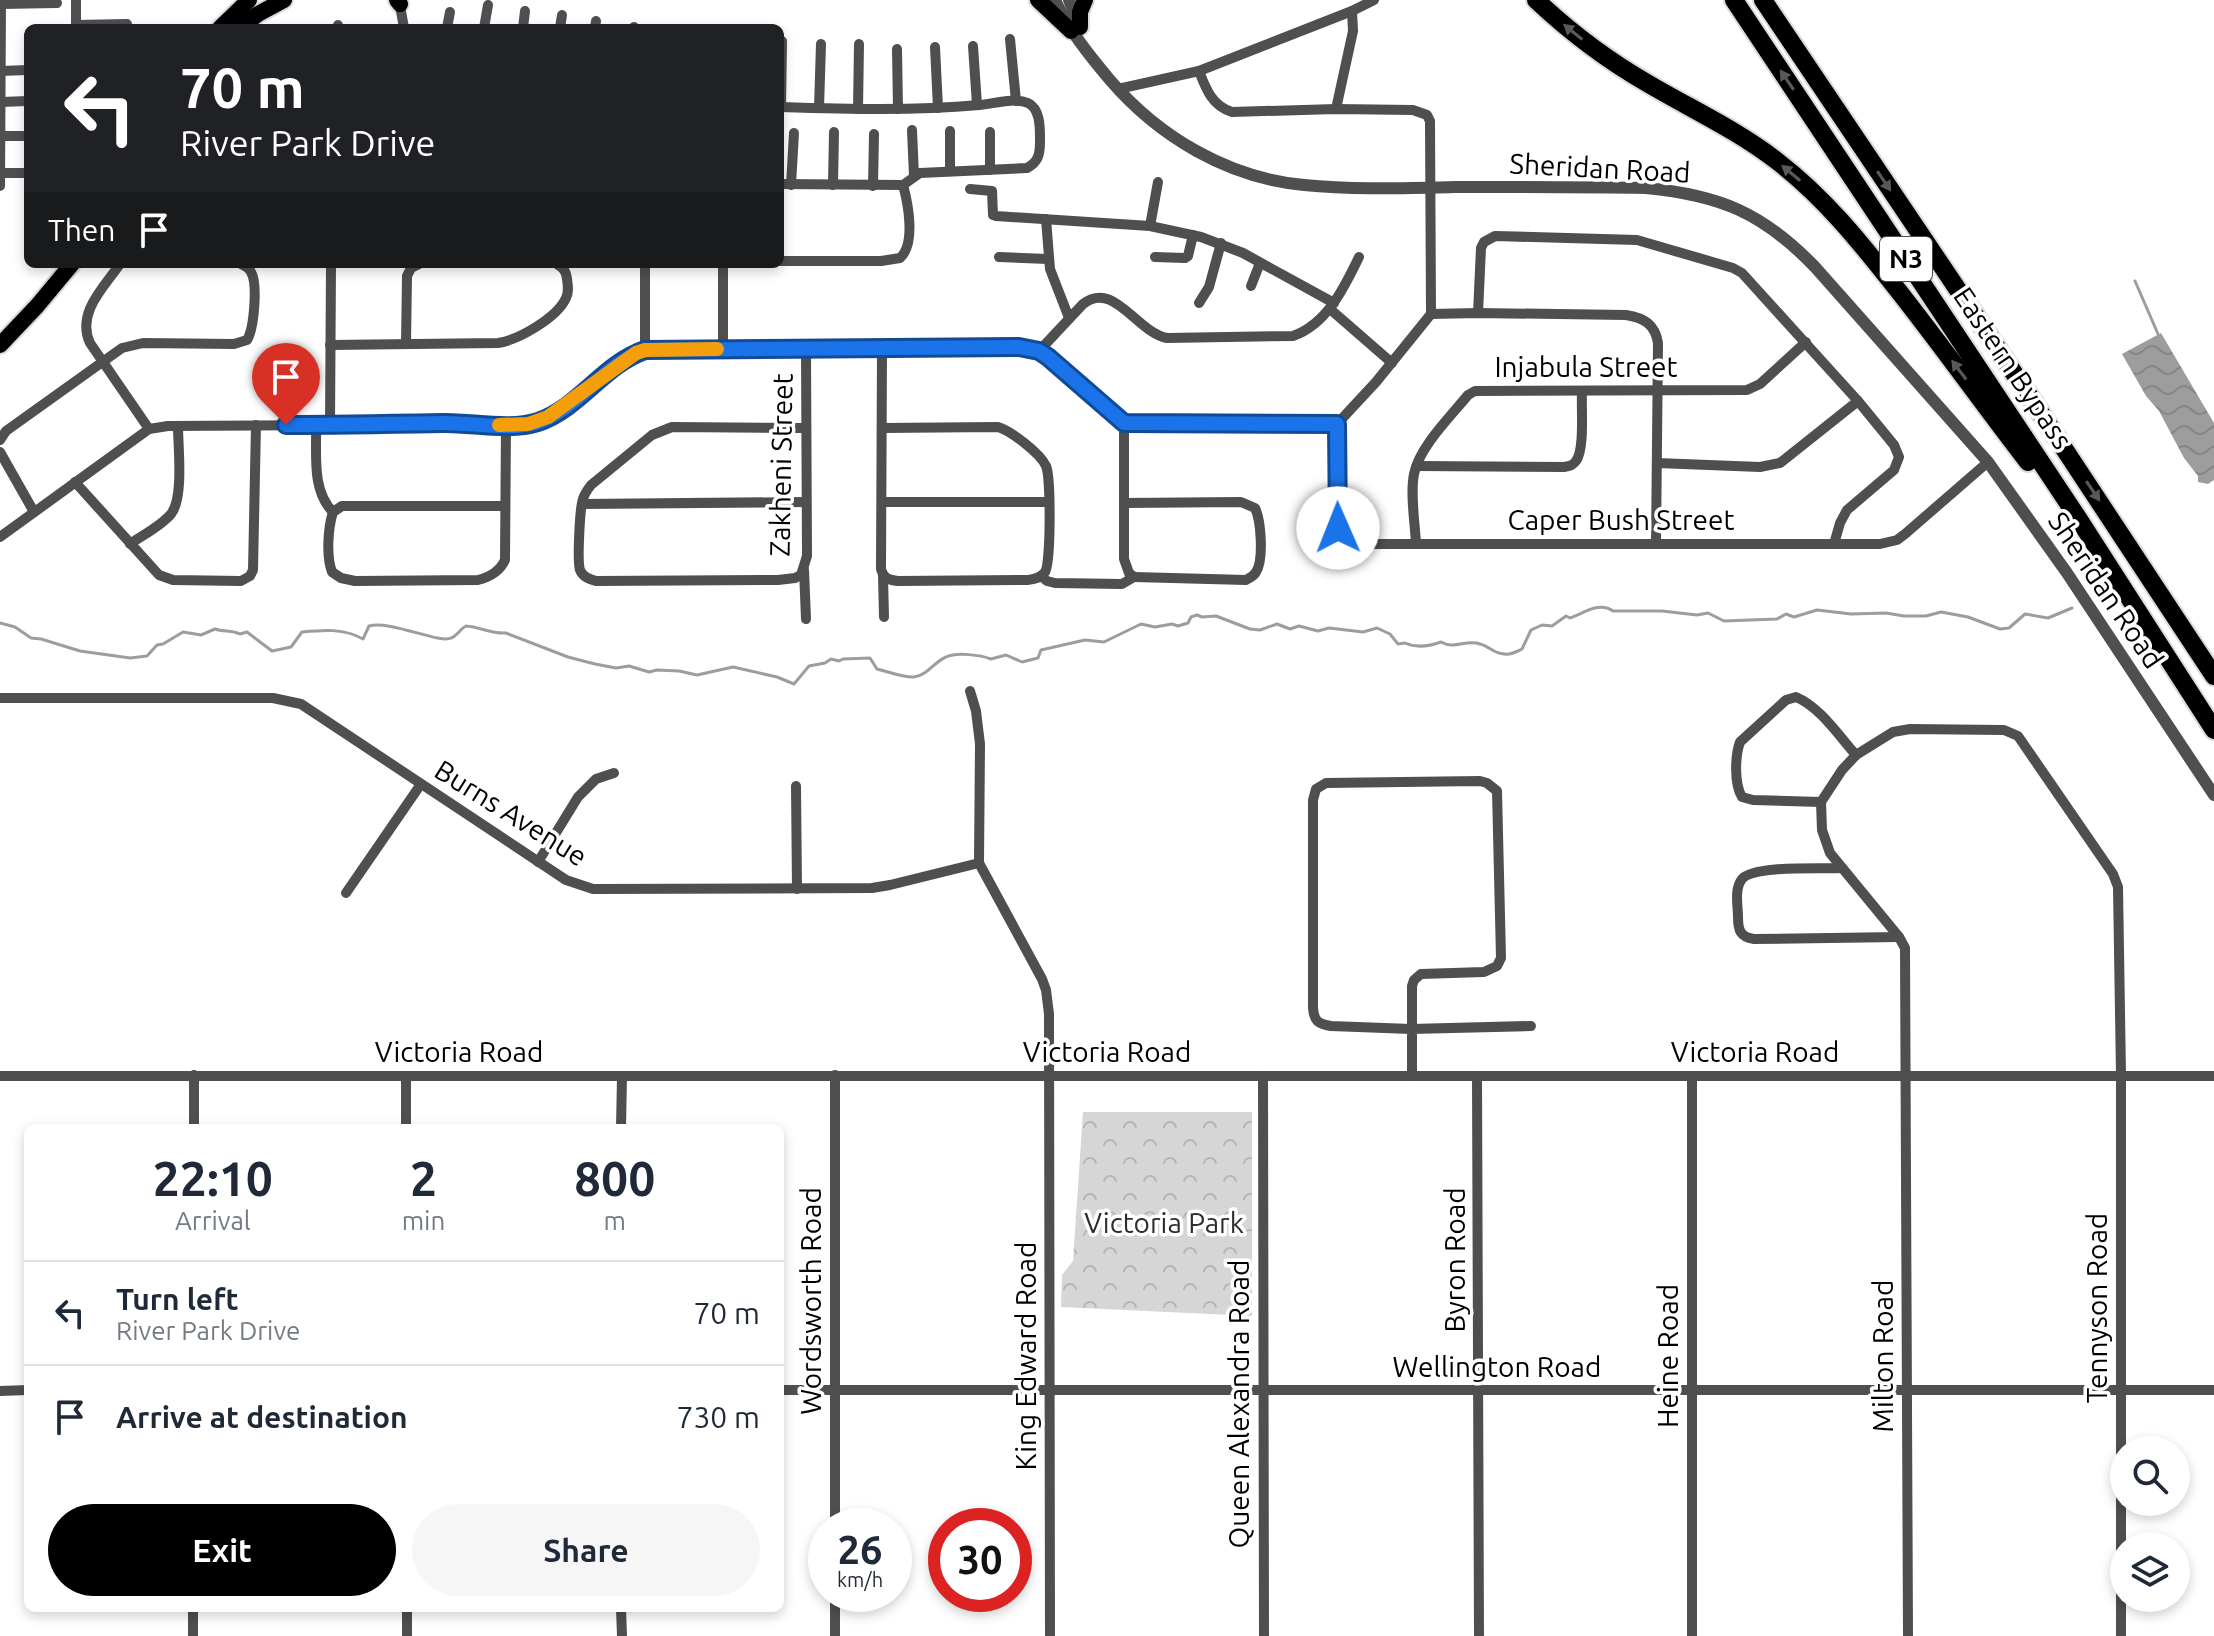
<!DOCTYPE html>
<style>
body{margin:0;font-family:Ubuntu,sans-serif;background:#f6f6f7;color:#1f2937;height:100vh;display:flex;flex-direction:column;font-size:30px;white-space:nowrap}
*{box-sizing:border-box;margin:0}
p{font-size:26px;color:#747a83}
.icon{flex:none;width:44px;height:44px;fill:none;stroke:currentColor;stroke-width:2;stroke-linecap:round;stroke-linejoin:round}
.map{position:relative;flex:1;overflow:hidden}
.side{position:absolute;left:24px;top:1124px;width:760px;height:488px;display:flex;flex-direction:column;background:#fff;border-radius:12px;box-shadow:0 4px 12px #0003}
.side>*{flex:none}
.guide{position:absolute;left:24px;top:24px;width:760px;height:244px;border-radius:12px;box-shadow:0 4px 12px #0003;background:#202124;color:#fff;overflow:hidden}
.tools{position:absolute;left:2110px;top:1436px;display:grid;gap:16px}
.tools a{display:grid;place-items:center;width:80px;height:80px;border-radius:50%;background:#fff;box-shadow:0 4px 12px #0003;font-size:40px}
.speed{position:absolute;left:808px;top:1508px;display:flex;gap:16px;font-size:40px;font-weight:700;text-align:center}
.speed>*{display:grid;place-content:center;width:104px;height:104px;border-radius:50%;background:#fff;box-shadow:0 4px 12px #0003;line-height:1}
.speed small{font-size:20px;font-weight:400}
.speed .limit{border:12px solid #d22;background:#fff;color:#111}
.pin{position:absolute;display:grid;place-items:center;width:68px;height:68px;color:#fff;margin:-82px -34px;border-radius:50% 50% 50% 0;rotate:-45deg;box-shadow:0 0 8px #0007}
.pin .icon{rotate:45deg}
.me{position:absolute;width:88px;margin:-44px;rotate:359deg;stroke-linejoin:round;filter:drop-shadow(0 0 6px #0008)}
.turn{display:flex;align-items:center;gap:28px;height:168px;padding:0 24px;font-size:36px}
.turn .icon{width:104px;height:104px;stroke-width:2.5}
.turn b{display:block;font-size:56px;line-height:68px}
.then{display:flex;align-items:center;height:76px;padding:0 24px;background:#0003;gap:16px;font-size:30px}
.eta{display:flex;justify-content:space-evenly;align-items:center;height:136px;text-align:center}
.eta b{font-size:48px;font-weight:600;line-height:56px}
.action{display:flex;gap:16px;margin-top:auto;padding:16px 24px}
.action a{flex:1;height:92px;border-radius:48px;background:#000;color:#fff;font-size:32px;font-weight:600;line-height:92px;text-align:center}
.action a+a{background:#f6f6f7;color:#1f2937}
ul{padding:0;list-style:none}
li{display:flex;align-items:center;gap:24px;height:104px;padding:0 24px;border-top:2px solid #e0e1e3}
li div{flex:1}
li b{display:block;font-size:30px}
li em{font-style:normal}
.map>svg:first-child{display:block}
.park{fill:url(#park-crowns)}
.water{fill:url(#water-waves)}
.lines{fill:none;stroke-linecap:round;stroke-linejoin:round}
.stream{stroke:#9d9d9d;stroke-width:3}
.primary-casing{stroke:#dbdbdb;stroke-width:20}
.motorway-casing{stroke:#dbdbdb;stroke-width:22}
.minor{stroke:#4f4f4f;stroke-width:10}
.tertiary{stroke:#4f4f4f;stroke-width:12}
.primary{stroke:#000;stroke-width:16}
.motorway{stroke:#000;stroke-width:18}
.oneway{fill:#595959}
.route-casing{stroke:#114b97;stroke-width:20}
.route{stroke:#1a73e8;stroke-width:14}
.slow{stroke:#f59e0b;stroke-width:14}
.labels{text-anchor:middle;stroke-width:7;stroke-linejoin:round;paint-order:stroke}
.shield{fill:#fff;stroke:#4c4c4c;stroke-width:2}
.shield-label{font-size:26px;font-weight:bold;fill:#000}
.street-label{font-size:28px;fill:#000;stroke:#fff}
.park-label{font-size:28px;fill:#2d2d2d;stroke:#fff}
</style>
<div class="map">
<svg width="2214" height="1636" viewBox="0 0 2214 1636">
<defs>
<pattern id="park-crowns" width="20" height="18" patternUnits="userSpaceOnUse" patternTransform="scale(2)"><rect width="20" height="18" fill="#d6d6d6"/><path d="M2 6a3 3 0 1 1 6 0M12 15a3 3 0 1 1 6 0" fill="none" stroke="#b6b6b6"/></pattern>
<pattern id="water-waves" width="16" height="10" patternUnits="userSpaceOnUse" patternTransform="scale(2)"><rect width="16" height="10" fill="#9d9d9d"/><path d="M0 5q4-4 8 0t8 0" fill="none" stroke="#858585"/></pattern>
</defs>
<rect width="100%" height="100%" fill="#fff"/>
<path class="park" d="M1083 1112H1252V1316L1061 1307 1062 1275 1073 1261Z"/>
<path class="water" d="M2161 333 2214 423V480L2208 484 2198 482V476L2184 458 2159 411 2146 396 2122 354Z"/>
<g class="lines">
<g class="stream">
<path d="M2135 281 2158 334"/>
<path d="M0 623 15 627 31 638 41 639 80 651 130 658 147 656 157 645 163 644 183 632 201 635 215 629C224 632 232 630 240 634L247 632 272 651 291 647 302 632C323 630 344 628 363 639L369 626C390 620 440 644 451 638 457 636 460 629 466 626 480 627 491 634 506 633L568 657 595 664 616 668 629 666 649 672 657 670 679 671 697 675 733 667 777 677 794 684 809 666 825 663 831 659 839 661 843 659 870 658 877 669C886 671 905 678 914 677 928 675 934 662 946 657 957 652 981 655 991 659L1006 655 1022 662 1038 658 1041 650 1085 640 1104 642 1141 624 1155 627 1172 624 1178 626 1188 623 1191 617 1197 615 1202 617 1216 616 1250 629 1260 630 1277 624 1290 629 1299 626 1318 631 1329 628 1363 632 1377 628 1390 634 1398 644 1405 643C1416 648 1430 646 1441 642 1455 650 1466 639 1480 644 1489 646 1494 654 1504 654 1511 655 1516 652 1522 649L1531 630 1542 625 1552 626 1566 616 1570 618C1584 613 1600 601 1613 611H1662L1697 615 1708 613 1724 621 1777 619 1786 614 1794 617 1817 610 1851 614 1886 613 1904 616H1926L1941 612 1968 617 2000 629 2009 628 2025 614 2048 618 2072 608"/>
</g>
<defs>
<g id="primary">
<path d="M397 0 400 4"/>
<path d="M1038 0 1071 31"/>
<path d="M1080 27V12L1085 0"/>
<path d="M220 28 249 0"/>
<path d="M239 28 258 14 284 0"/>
<path d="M0 345 37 306 72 264"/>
</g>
<g id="motorway">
<path d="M1536 0C1570 32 1607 60 1647 83 1691 109 1737 130 1777 161 1824 197 1860 242 1897 289 1942 346 1984 405 2028 462"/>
<path d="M1734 0 2078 518 2214 730"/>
<path d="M1763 0 2034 403 2214 676"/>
</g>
</defs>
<use href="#primary" class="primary-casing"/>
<use href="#motorway" class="motorway-casing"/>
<g class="minor">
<path d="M76 0V28"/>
<path d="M399 0 404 28"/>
<path d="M1 4 57 3"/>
<path d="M77 25 127 24"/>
<path d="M338 25 339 28"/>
<path d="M447 28 450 12"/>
<path d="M484 28 488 5"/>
<path d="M523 28 525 11"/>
<path d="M560 28 562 15"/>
<path d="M595 28 596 21"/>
<path d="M634 28V27"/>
<path d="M1010 39 1016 101"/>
<path d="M973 46 977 105"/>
<path d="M935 47 938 108"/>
<path d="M897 49 898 109"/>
<path d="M0 71 28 70"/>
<path d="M1118 89 1199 71 1352 11 1374 0"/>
<path d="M1 102 28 101"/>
<path d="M780 107C846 109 913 111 979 105 993 104 1014 97 1028 103 1041 109 1040 130 1040 142 1040 155 1038 162 1027 168L920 173 903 185"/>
<path d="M781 107 782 41"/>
<path d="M819 108 821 44"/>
<path d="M858 109 859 44"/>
<path d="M1336 109 1353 31 1352 11"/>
<path d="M912 130 914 176"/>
<path d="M990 132V170"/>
<path d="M1 136H28"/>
<path d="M950 170V131"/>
<path d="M1 173H28"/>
<path d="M780 184 903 185C908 203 916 244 900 258L881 261H780"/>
<path d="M791 185 794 133"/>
<path d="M833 185 834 132"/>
<path d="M0 186 1 0"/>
<path d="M873 186 874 134"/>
<path d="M970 189 992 191 993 215 996 216 1150 226 1201 237 1243 253 1334 303"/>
<path d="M1046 219 1050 269 1069 318"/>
<path d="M1150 226 1158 182"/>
<path d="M999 257 1048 259"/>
<path d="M1155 257 1185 258 1188 256 1193 235"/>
<path d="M120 264C104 287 76 313 90 343L149 429"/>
<path d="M1251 286 1260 263"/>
<path d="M1199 303 1209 287 1221 243"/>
<path d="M1330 309 1392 363"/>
<path d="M1478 313 1481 248 1484 242 1495 236 1637 240 1733 268 1742 273 1858 401 1894 445 1899 457 1894 470 1847 510 1840 523 1834 544"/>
<path d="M1431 314 1478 313 1626 315C1644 318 1655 324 1658 343L1656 543"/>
<path d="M406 343 407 276 411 268 419 264"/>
<path d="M330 345 498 343C518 340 557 318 566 298 569 292 568 286 567 279 566 271 564 269 557 264"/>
<path d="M723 349V264"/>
<path d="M645 350V264"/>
<path d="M1039 351 1083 304C1114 280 1135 331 1167 338L1293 336C1327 324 1344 288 1359 257"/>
<path d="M1124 423V559L1129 573 1134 577"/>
<path d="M1337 424 1338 528 1343 539 1354 544H1880L1897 540 1905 534 1988 462"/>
<path d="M316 425C317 453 311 490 333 512"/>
<path d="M330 425 331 264"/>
<path d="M805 428 672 427 652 435 591 485C587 490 583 496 582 503 580 512 577 561 580 570 583 577 589 579 596 581L778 580 795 578 801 575 807 556 806 350"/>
<path d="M882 428 998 427C1011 431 1040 453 1046 466 1051 476 1051 564 1045 572 1041 578 1034 579 1028 580L898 581C889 580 884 579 881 569L882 349"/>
<path d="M0 440 6 431 122 348 143 343 234 344 247 340C254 329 258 284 251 272 248 266 246 267 241 264"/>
<path d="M0 452 34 512"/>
<path d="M1657 463 1760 467 1780 463 1858 401"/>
<path d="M1417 466 1564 467C1570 466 1572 466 1576 461 1585 449 1581 408 1582 392"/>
<path d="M75 482 159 575 173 580 241 581 250 576 253 570 256 425"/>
<path d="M883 502H1049"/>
<path d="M1125 503 1241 502 1255 508C1261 520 1264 560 1256 572 1254 576 1251 577 1246 580L1134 577"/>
<path d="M582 504 806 502"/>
<path d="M504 506H342L333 512C328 528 326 556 332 572L341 578 355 581 478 580C490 577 500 571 505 560L506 425"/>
<path d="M0 537 149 429 168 426 528 424C575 414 601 365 645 350L1019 347 1039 351 1048 357 1124 423 1337 424 1376 382 1431 314 1430 121 1427 115 1413 110 1336 109 1232 112C1212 106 1206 89 1199 71"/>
<path d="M130 544C143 535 161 526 171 514 184 498 178 447 178 426"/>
<path d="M1416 544C1415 523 1410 494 1414 474 1419 447 1451 416 1468 395L1475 391 1747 390 1760 384 1806 342"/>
<path d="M804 570 806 619"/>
<path d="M883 576 884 617"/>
<path d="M1041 576 1047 581 1055 583 1122 584 1134 577"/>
<path d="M970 691 976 711 980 744 979 863 1042 979 1046 990 1049 1014 1050 1636"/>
<path d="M0 698H273L301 704 566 880 593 889 872 888 890 885 979 863"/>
<path d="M796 786 797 889"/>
<path d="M1821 802 1753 800 1742 797C1734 784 1735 756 1740 742L1786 700 1796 697C1820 707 1839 736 1856 755"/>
<path d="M538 862 578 797 596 779 614 773"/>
<path d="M1842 868C1822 869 1753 865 1742 879 1734 889 1738 906 1738 917 1738 930 1740 937 1754 939L1899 937"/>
<path d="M346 893 421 784"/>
<path d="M0 1076H2214"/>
<path d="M406 1076V1128"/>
<path d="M1263 1076 1264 1636"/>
<path d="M1412 1076V986L1414 980 1421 974 1484 972 1497 966 1501 958 1497 791 1487 783 1480 781 1326 783 1316 789 1313 800V1008C1314 1021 1318 1024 1331 1026L1411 1029 1531 1026"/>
<path d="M1477 1076 1479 1636"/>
<path d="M1692 1076V1636"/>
<path d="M194 1128V1075"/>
<path d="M621 1128 622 1076"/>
<path d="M780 1390H2214"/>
<path d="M0 1391 28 1390"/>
<path d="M835 1526V1075"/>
<path d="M835 1594V1636"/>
<path d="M621 1608 622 1636"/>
<path d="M193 1636V1608"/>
<path d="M407 1636V1608"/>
<path d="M1908 1636 1905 948 1899 937 1830 853 1822 830 1821 802 1842 770 1856 755 1893 732 1910 729 2004 730 2018 736 2113 874 2118 887 2121 1075V1636"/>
</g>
<g class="tertiary">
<path d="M1055 0C1068 29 1089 55 1110 80 1159 137 1228 178 1304 185 1354 190 1406 188 1456 187 1520 187 1583 187 1646 188 1720 195 1763 213 1815 267L1988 462 2067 573 2214 795"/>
<path d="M1069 0 1078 23"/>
</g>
<use href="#primary" class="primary"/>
<use href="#motorway" class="motorway"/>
</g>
<defs><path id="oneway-solid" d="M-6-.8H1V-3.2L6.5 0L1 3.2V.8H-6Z" transform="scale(2)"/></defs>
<g class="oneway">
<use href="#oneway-solid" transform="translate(1573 32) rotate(-141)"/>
<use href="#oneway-solid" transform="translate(1787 80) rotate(-124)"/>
<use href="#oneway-solid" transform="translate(1791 173) rotate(-140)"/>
<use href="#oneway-solid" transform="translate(1884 181) rotate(56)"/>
<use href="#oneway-solid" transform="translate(1959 370) rotate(-127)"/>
<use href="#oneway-solid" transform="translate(2093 491) rotate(56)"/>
</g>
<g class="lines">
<defs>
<path id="route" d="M286 425C339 425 392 424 446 423 475 423 510 431 538 422 579 408 604 364 645 350L1019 347 1039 351 1048 357 1124 423 1337 424 1338 528"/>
</defs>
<use href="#route" class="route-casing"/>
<use href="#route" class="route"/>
<path class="slow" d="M499 425 528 424 548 417 636 353 645 350 717 349"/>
</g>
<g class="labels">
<rect class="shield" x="1880" y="237" width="52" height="44" rx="6"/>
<g class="shield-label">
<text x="1906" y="268">N3</text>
</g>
<g class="street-label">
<text transform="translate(1600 168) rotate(3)" y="10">Sheridan Road</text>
<text x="1586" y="377">Injabula Street</text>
<text transform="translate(2013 368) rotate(56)" y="10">Eastern Bypass</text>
<text transform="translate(781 465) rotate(-89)" y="10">Zakheni Street</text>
<text x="1621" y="530">Caper Bush Street</text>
<text transform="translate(2106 590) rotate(56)" y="10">Sheridan Road</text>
<text transform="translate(511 813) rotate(32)" y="10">Burns Avenue</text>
<text x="459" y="1062">Victoria Road</text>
<text x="1107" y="1062">Victoria Road</text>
<text x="1755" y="1062">Victoria Road</text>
<text transform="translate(1455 1260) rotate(-90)" y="10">Byron Road</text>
<text transform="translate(811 1301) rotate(-90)" y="10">Wordsworth Road</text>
<text transform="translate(2097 1308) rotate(-90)" y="10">Tennyson Road</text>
<text transform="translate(1026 1356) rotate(-90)" y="10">King Edward Road</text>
<text transform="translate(1668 1356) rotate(-90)" y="10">Heine Road</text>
<text transform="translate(1883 1356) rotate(-90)" y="10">Milton Road</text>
<text x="1497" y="1377">Wellington Road</text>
<text transform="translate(1239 1404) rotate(-90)" y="10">Queen Alexandra Road</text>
</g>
<g class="park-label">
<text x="1164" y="1233">Victoria Park</text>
</g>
</g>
</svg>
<div class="tools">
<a><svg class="icon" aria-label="search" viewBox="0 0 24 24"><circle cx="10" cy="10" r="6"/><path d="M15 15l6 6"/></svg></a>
<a><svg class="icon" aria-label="layers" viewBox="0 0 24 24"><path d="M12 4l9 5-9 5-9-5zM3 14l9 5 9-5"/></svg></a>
</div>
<div class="speed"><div>26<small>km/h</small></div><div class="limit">30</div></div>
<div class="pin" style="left:286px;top:425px;background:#d93025"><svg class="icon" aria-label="arrive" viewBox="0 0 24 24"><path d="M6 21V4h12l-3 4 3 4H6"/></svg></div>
<svg class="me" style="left:1338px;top:528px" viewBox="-20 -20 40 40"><circle r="19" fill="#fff"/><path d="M0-13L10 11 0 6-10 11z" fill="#1a73e8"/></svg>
<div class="guide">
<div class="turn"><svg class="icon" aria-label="left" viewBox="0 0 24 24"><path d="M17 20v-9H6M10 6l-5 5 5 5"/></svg><div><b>70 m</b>River Park Drive</div></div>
<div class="then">Then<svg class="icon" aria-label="arrive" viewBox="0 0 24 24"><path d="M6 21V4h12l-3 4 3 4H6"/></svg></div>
</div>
<section class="side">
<div class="eta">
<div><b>22:10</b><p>Arrival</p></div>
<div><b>2</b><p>min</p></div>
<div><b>800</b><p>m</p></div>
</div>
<ul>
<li><svg class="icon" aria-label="left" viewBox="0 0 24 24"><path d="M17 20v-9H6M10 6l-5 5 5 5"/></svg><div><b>Turn left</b><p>River Park Drive</p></div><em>70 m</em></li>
<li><svg class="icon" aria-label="arrive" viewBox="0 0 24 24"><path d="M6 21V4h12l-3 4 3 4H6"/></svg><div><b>Arrive at destination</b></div><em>730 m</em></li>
</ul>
<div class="action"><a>Exit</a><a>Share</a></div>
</section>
</div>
